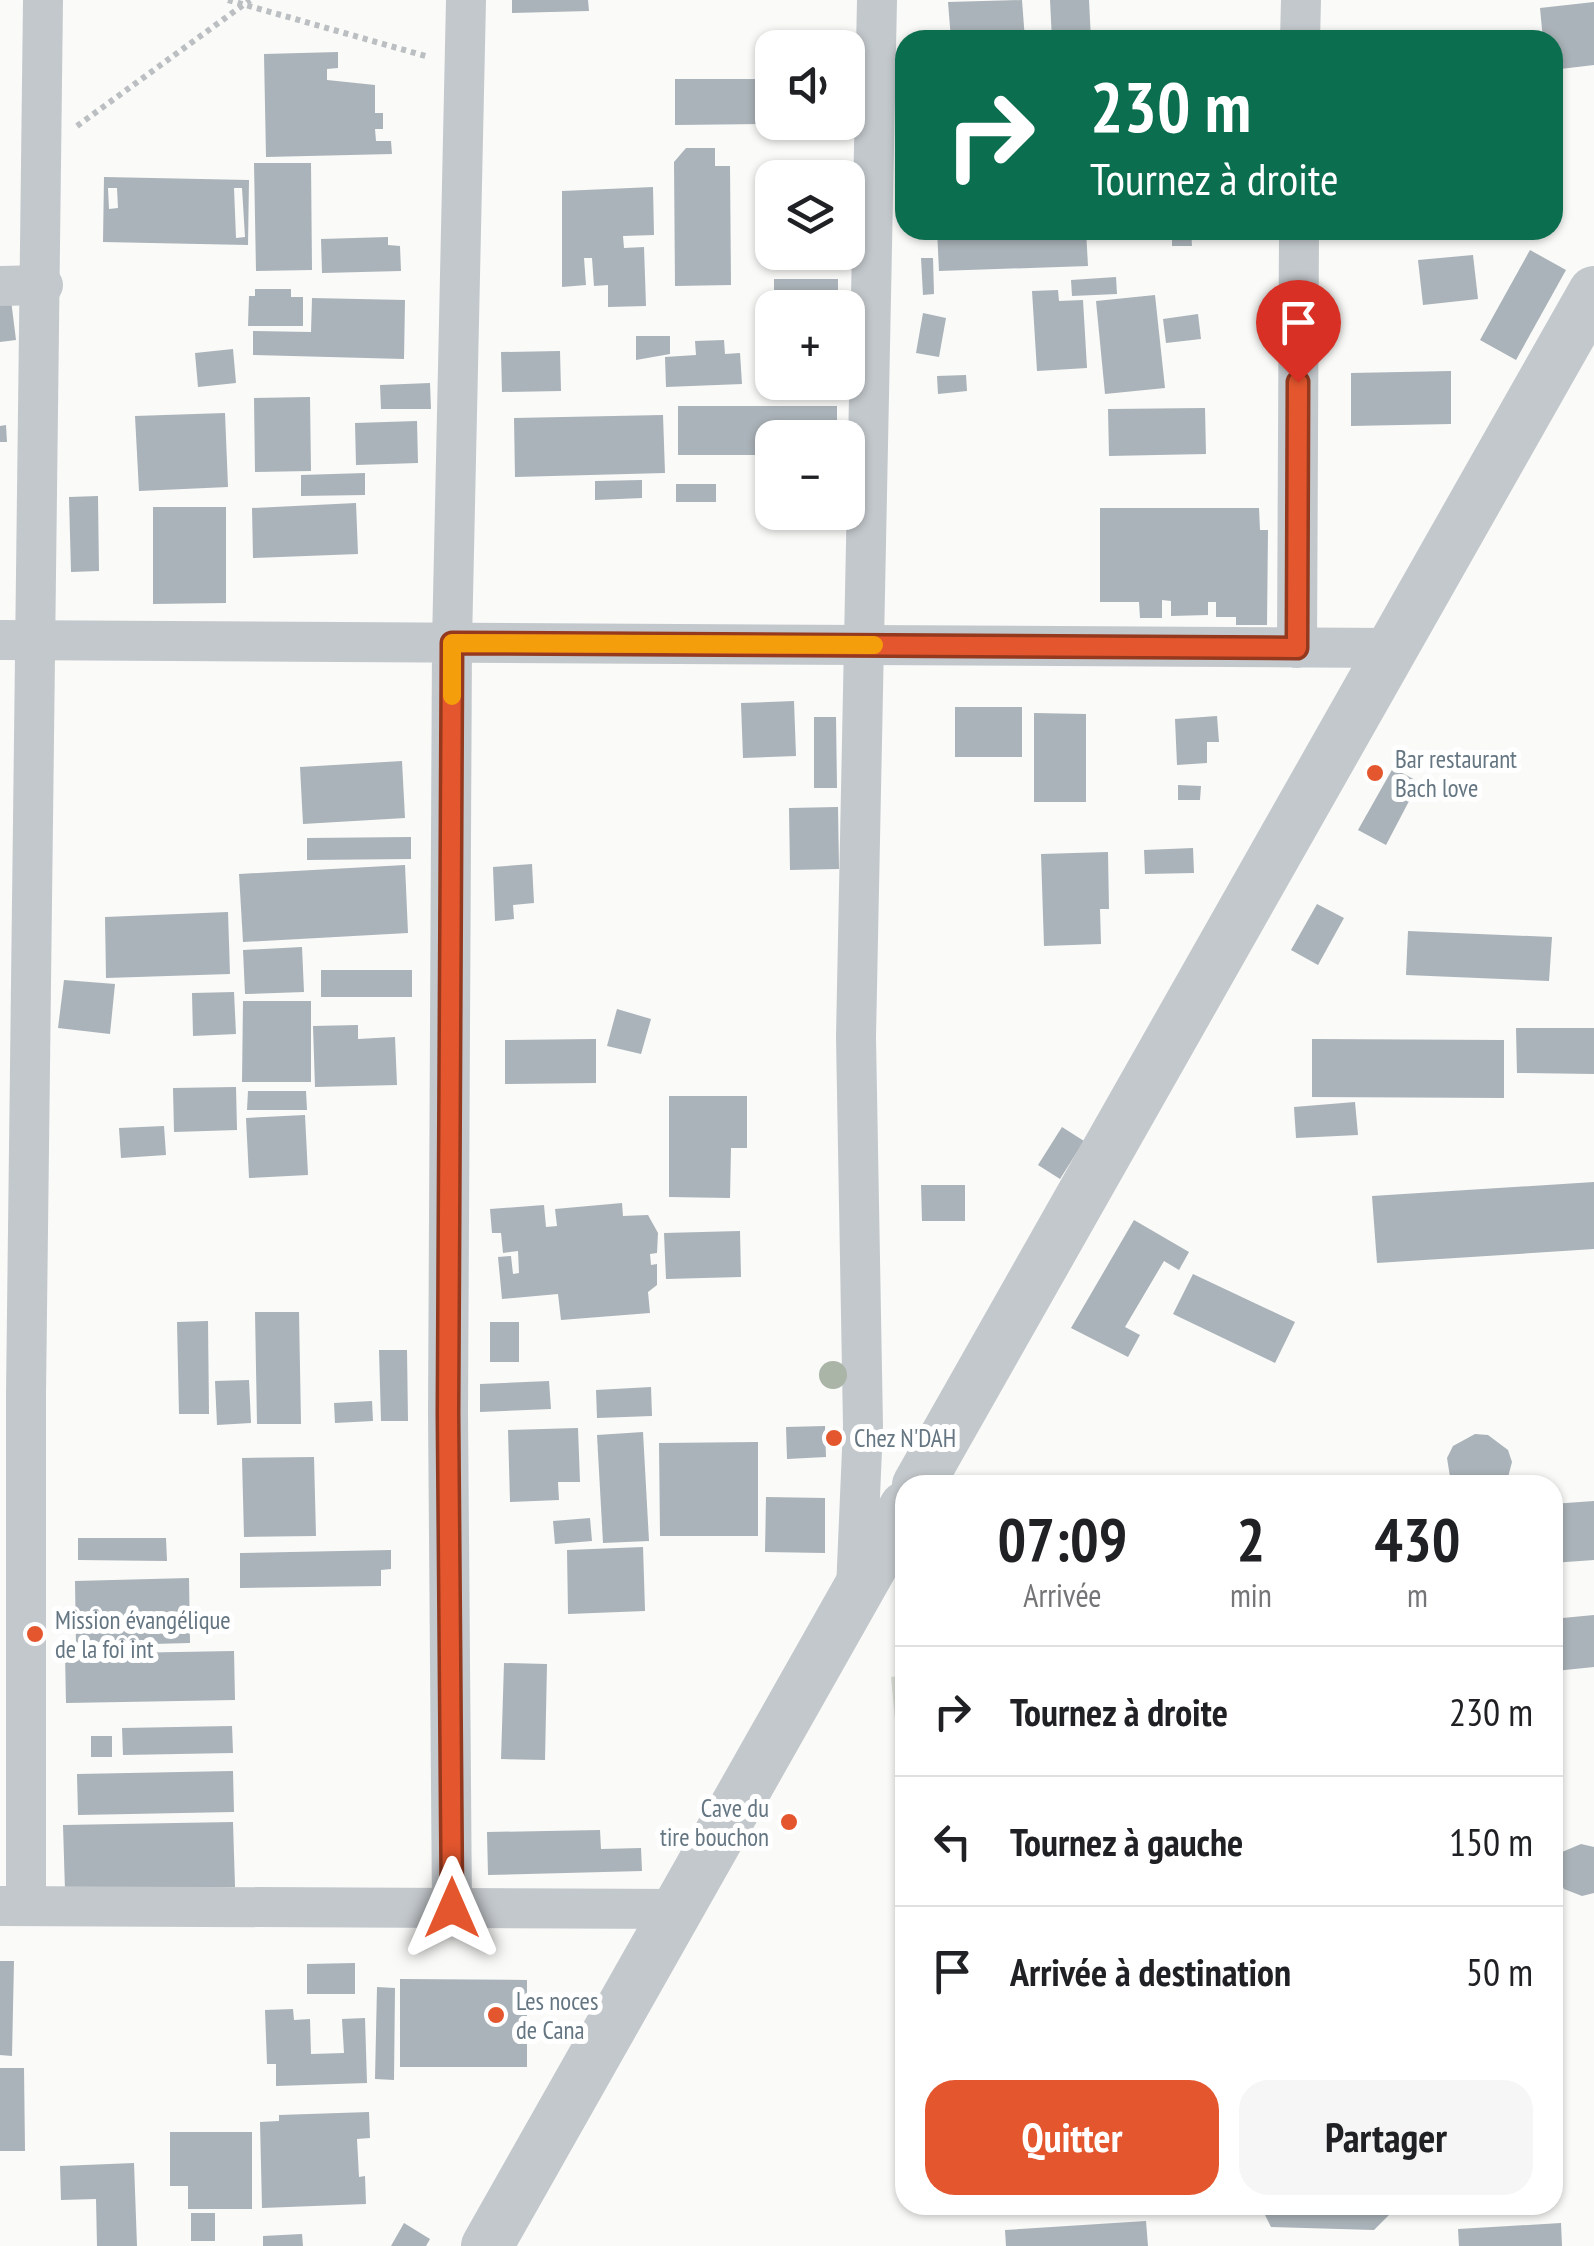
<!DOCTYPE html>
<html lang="fr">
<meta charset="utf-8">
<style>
body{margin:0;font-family:"PT Sans Narrow",sans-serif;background:#f6f6f6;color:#202124;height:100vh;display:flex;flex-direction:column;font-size:38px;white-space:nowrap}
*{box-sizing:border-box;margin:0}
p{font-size:32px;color:#757577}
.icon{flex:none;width:55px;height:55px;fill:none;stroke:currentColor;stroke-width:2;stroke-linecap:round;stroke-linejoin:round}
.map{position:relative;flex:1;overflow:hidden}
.sheet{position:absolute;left:895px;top:1475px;width:668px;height:740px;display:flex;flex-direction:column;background:#fff;border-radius:30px;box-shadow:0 2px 8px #0004}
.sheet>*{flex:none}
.guide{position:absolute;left:895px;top:30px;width:668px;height:210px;border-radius:30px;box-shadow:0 2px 8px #0004;background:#0b6e4f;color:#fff;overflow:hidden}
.fabs{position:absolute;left:755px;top:30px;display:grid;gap:20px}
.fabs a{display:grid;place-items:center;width:110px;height:110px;border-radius:20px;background:#fff;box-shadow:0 2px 8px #0004;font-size:50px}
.pin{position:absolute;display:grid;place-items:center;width:85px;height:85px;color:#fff;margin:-102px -42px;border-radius:50% 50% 50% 0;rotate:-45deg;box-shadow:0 0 10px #0007}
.pin .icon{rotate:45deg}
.me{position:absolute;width:110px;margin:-55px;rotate:0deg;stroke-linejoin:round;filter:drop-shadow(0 0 8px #0008)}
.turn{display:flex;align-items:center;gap:35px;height:210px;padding:0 30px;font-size:45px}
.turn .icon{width:130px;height:130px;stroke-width:2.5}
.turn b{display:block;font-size:70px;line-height:85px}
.eta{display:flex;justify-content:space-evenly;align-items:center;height:170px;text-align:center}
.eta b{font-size:60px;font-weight:700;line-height:70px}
.primary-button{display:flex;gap:20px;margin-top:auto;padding:20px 30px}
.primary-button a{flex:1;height:115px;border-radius:30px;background:#e4572e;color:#fff;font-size:40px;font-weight:700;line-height:115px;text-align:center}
.primary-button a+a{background:#f6f6f6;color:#202124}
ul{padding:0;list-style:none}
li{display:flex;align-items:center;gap:30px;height:130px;padding:0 30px;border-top:2px solid #e0e0e0}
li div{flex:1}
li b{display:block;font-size:38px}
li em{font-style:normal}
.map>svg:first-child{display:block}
.green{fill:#dadfd7}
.building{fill:#aab3b9;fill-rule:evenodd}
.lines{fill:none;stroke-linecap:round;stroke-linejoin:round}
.path{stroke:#bbbfc2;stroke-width:6;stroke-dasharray:5 5;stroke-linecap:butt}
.minor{stroke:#c3c8cc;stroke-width:40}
.tertiary{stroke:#c3c8cc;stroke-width:52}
.tree{fill:#aab4a7}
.route-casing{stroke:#94391e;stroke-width:25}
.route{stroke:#e4572e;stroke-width:18}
.slow{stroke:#f59e0b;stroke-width:18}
.poi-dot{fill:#e4572e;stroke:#fff;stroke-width:4}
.labels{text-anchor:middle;stroke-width:10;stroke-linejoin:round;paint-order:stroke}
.poi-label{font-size:25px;fill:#657683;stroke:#fff;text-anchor:start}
</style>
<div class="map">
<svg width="1594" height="2246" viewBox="0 0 1594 2246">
<rect width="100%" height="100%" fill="#fafaf8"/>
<path class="green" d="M905 1675V1826L891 1677Z"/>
<g class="building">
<path d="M512 0H588L589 11 512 13Z"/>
<path d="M1022 0 1025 40H951L948 2Z"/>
<path d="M1050 0H1089L1091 40H1052Z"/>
<path d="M1594 2V65L1552 70V40H1543L1540 8Z"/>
<rect x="921" y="33" width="23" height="7"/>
<path d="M338 52V68L327 69V80L375 85V113H383V129H375L376 141H391L392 154 266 157 264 54Z"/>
<path d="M675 79H772V124L675 125Z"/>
<path d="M686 148H715V166H730L731 285 675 286 674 162Z"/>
<path d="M254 163H311L312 270 256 271Z"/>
<path d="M104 177 249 180 248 245 103 242ZM108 188H117L118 208 109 209ZM234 188H242L245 237 236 238Z"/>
<path d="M653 187 654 235 623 236 624 248 644 247 646 306 608 307V285L594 286 592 258H584L586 285 562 287V191Z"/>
<path d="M937 230H1086L1088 266 939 271Z"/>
<path d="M1172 230H1191L1192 246H1172Z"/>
<path d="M388 237V245L400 246 401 271 322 273 321 239Z"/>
<path d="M1530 250 1566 270 1516 360 1480 340Z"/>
<path d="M1473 255 1478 299 1423 305 1418 260Z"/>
<path d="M921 258H933L934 294 923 295Z"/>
<path d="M1116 277 1117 294 1072 296 1071 280Z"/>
<rect x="774" y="279" width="64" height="29"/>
<path d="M255 289H291V297H303V326H248L249 296H255Z"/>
<path d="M1058 290 1059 301 1083 300 1087 368 1037 371 1032 291Z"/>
<path d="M1155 295 1165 388 1105 394 1096 301Z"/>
<path d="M312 298 405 300 404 359 253 355V331L311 332Z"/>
<path d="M11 300 16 340 0 342V302Z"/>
<path d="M923 313 946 318 939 357 916 353Z"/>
<path d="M1198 314 1201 339 1166 343 1163 319Z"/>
<path d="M636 336H670V354L636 360Z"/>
<path d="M724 340 725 354 740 353 742 384 666 387 665 357 696 355 695 341Z"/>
<path d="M233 349 236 383 198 387 195 353Z"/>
<path d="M560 351 561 391 502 392 501 352Z"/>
<path d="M1451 371V424L1351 426V373Z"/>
<path d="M966 375 967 391 938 394 937 376Z"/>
<path d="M430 383 431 409H381L380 385Z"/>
<path d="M310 397 311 471 255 472 254 398Z"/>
<path d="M678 406H837V438H772V455H678Z"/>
<path d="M1205 408 1206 454 1109 456 1108 409Z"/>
<path d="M225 413 228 487 139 491 135 416Z"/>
<path d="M663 415 665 473 515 477 514 418Z"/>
<path d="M417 421 418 463 356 465 355 423Z"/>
<path d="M6 425 7 442H0V426Z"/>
<path d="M365 473V495L301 496V475Z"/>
<path d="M642 480V498L595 500V481Z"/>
<rect x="676" y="484" width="40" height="18"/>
<path d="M98 496 99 571 71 572 69 497Z"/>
<path d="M356 503 358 554 253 558 252 508Z"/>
<path d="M153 507H226V603L153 604Z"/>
<path d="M1100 508H1259L1260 530H1268L1267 625H1236V617H1216V602H1208V615L1171 616V601L1162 600V618H1140L1139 602H1100Z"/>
<path d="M794 701 796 756 743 758 741 703Z"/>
<rect x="955" y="707" width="67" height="50"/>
<path d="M1034 713 1086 714V802H1034Z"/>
<path d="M1217 716 1219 742H1207V763L1177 765 1175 719Z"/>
<path d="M814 717H836L837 788H814Z"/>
<path d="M402 761 405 818 303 824 300 767Z"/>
<path d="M1393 768 1419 782 1386 845 1358 830Z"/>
<path d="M1178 785 1201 786 1200 800H1178Z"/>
<path d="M838 807 839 869 790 870 789 808Z"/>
<path d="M411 837V859L307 860V838Z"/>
<path d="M1193 848 1194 873 1145 874 1144 850Z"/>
<path d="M1108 852 1109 909H1100L1101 944 1044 946 1041 854Z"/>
<path d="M532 864 534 903 513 905 514 919 495 921 493 867Z"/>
<path d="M405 865 408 933 243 942 239 874Z"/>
<path d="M1317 904 1344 918 1318 965 1291 950Z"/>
<path d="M228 912 230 974 106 978 105 917Z"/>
<path d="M1408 931 1552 937 1549 981 1406 975Z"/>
<path d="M302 947 304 992 245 994 243 950Z"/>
<rect x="321" y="970" width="91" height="27"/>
<path d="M64 980 115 984 110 1034 58 1028Z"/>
<path d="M234 992 236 1034 193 1036 192 993Z"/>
<path d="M243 1001H311V1082H242Z"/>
<path d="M617 1009 651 1019 641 1054 607 1046Z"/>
<path d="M358 1025V1039L395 1037 397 1085 315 1087 313 1026Z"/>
<path d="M1516 1028H1594V1074L1517 1073Z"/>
<path d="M596 1039V1083L505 1084V1040Z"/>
<path d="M1312 1039 1504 1040V1098L1312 1097Z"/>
<path d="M236 1087 237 1130 174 1132 173 1088Z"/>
<path d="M248 1091H306L307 1110H247Z"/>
<path d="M669 1096H747V1148H731L730 1198 669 1197Z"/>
<path d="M1355 1102 1358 1135 1296 1138 1294 1107Z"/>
<path d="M305 1115 308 1175 249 1178 246 1118Z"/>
<path d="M164 1126 166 1155 121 1158 119 1128Z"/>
<path d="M1062 1127 1084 1141 1060 1179 1038 1165Z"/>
<path d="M1594 1182V1249L1377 1263 1372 1196Z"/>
<path d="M921 1185H965V1221H922Z"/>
<path d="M622 1203 623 1216 648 1215 658 1233 657 1253 650 1254 651 1265 657 1264V1285L648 1292 650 1313 561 1320 558 1294 502 1299 498 1257 511 1256 513 1274 519 1273 518 1251 503 1253 501 1233H492L490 1209 544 1205 546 1227 557 1226 555 1209Z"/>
<path d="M1134 1220 1189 1252 1179 1270 1164 1261 1125 1327 1140 1335 1128 1357 1071 1328Z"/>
<path d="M740 1231 741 1277 666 1279 664 1233Z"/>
<path d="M1193 1274 1295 1322 1275 1363 1173 1314Z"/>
<path d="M255 1312H299L301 1424H257Z"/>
<path d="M208 1321 209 1414H179L177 1322Z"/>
<rect x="490" y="1322" width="29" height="40"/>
<path d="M379 1350H407L408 1421H381Z"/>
<path d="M249 1380 251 1423 217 1425 215 1381Z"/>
<path d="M549 1381 551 1409 480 1412V1384Z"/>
<path d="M651 1387 652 1416 597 1418 596 1390Z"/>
<path d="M372 1401 373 1421 335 1423 334 1403Z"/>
<path d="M825 1426 826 1457 787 1459 786 1427Z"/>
<path d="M578 1428 580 1482H558L559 1500 510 1502 508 1430Z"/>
<path d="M643 1432 649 1541 603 1543 597 1435Z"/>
<path d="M1475 1434 1488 1435 1508 1450 1512 1462 1506 1485 1451 1483 1447 1458 1453 1446Z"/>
<path d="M758 1442V1536H660L659 1443Z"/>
<path d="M314 1457 316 1536 244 1537 242 1458Z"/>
<path d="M766 1497 825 1498V1553L765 1552Z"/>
<path d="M1594 1501V1560L1552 1563V1504Z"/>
<path d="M590 1518 592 1541 555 1544 553 1521Z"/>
<path d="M78 1538H166L167 1561 78 1560Z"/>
<path d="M643 1547 645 1611 568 1614 567 1550Z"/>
<path d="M391 1550V1569L381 1570V1586L240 1588V1553Z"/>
<path d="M189 1578 190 1643 76 1646 75 1581Z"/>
<path d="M1594 1615V1667L1555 1671 1552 1619Z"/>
<path d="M234 1651 235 1700 66 1703 65 1654Z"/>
<path d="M504 1663 547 1664 545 1760 501 1759Z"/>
<path d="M232 1726 233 1753 123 1755 122 1728Z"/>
<rect x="91" y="1736" width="21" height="21"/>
<path d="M233 1771 234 1812 78 1815 77 1774Z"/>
<path d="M233 1822 235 1887 65 1891 63 1825Z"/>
<path d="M600 1830 601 1849 641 1848 642 1871 488 1875 487 1832Z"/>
<path d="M1581 1844 1594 1847V1893L1582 1896 1564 1889 1555 1871 1562 1852Z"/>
<path d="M0 1961H14L12 2056 0 2055Z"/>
<path d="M355 1963V1994H307V1964Z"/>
<path d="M400 1979 527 1980V2067H400Z"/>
<path d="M377 1987 395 1988 394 2080 375 2079Z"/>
<path d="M293 2009 294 2020 310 2019 311 2054 344 2053 342 2019 365 2018 367 2083 276 2086V2064H267L265 2010Z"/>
<path d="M0 2068H24L25 2151H0Z"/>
<path d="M369 2112 370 2138 357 2139 359 2177 365 2176 366 2204 262 2208 260 2122 279 2121V2115Z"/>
<path d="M170 2132H252V2209H188V2186H170Z"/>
<path d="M134 2163 137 2246H97L96 2199 61 2200 60 2166Z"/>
<path d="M1260 2205H1387L1392 2212 1374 2230 1271 2227Z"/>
<rect x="191" y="2213" width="24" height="28"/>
<path d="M1146 2221 1148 2246H1006L1005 2230Z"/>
<path d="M404 2223 430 2239 426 2246H391Z"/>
<path d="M1561 2223 1562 2246H1459L1458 2229Z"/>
<path d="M302 2234 303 2246H263V2236Z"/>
</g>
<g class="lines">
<g class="path">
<path d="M228 0 429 57"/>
<path d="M77 126 250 0"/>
</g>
<g class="minor">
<path d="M1300 40 1301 0"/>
<path d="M0 286 43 285"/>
<path d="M0 640 1392 648"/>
<path d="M1297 648 1299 230"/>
<path d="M856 1590 863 1426 856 1037 877 0"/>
<path d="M0 1906 681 1909"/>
<path d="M26 1906V1394L43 0"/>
<path d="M452 1908 448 1413 452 643 466 0"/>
</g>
<g class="tertiary">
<path d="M918 1485 1594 292"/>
<path d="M487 2246 905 1507"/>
</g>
</g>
<circle class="tree" cx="833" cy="1375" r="14"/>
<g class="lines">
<defs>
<path id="route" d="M452 1908 448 1413 452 643 1297 648 1298 382"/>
</defs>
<use href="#route" class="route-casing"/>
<use href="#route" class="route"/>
<path class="slow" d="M452 696V643L874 645"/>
</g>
<g class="poi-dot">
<circle cx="1375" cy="773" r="10"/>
<circle cx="834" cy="1438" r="10"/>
<circle cx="35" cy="1634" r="10"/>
<circle cx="789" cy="1822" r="10"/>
<circle cx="496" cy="2015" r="10"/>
</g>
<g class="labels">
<g class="poi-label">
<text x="1395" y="768">Bar restaurant<tspan x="1395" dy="29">Bach love</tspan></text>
<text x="854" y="1447">Chez N'DAH</text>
<text x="55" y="1629">Mission évangélique<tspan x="55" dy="29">de la foi int</tspan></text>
<text x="769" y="1817" text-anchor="end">Cave du<tspan x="769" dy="29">tire bouchon</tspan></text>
<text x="516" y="2010">Les noces<tspan x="516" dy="29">de Cana</tspan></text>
</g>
</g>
</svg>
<div class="fabs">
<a><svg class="icon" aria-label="sound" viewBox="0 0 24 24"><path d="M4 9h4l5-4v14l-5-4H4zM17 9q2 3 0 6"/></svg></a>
<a><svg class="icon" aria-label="layers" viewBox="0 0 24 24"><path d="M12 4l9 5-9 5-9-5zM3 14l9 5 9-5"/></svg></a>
<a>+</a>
<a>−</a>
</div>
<div class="pin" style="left:1298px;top:382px;background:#d93025"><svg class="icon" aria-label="arrive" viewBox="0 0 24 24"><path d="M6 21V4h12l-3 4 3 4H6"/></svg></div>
<svg class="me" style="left:452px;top:1908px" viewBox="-20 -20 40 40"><path d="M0-17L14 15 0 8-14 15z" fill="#e4572e" stroke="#fff" stroke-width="4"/></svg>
<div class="guide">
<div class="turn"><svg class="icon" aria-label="right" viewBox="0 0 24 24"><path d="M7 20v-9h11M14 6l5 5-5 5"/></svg><div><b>230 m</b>Tournez à droite</div></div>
</div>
<section class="sheet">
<div class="eta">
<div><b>07:09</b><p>Arrivée</p></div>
<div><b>2</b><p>min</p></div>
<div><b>430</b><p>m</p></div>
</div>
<ul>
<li><svg class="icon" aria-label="right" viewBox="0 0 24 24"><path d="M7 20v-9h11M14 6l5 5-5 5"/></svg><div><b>Tournez à droite</b></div><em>230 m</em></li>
<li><svg class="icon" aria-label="left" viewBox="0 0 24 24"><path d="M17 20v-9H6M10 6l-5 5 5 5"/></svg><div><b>Tournez à gauche</b></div><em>150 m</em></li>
<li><svg class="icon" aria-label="arrive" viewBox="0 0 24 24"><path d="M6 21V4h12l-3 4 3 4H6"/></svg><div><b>Arrivée à destination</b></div><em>50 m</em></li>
</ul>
<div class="primary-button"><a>Quitter</a><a>Partager</a></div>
</section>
</div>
